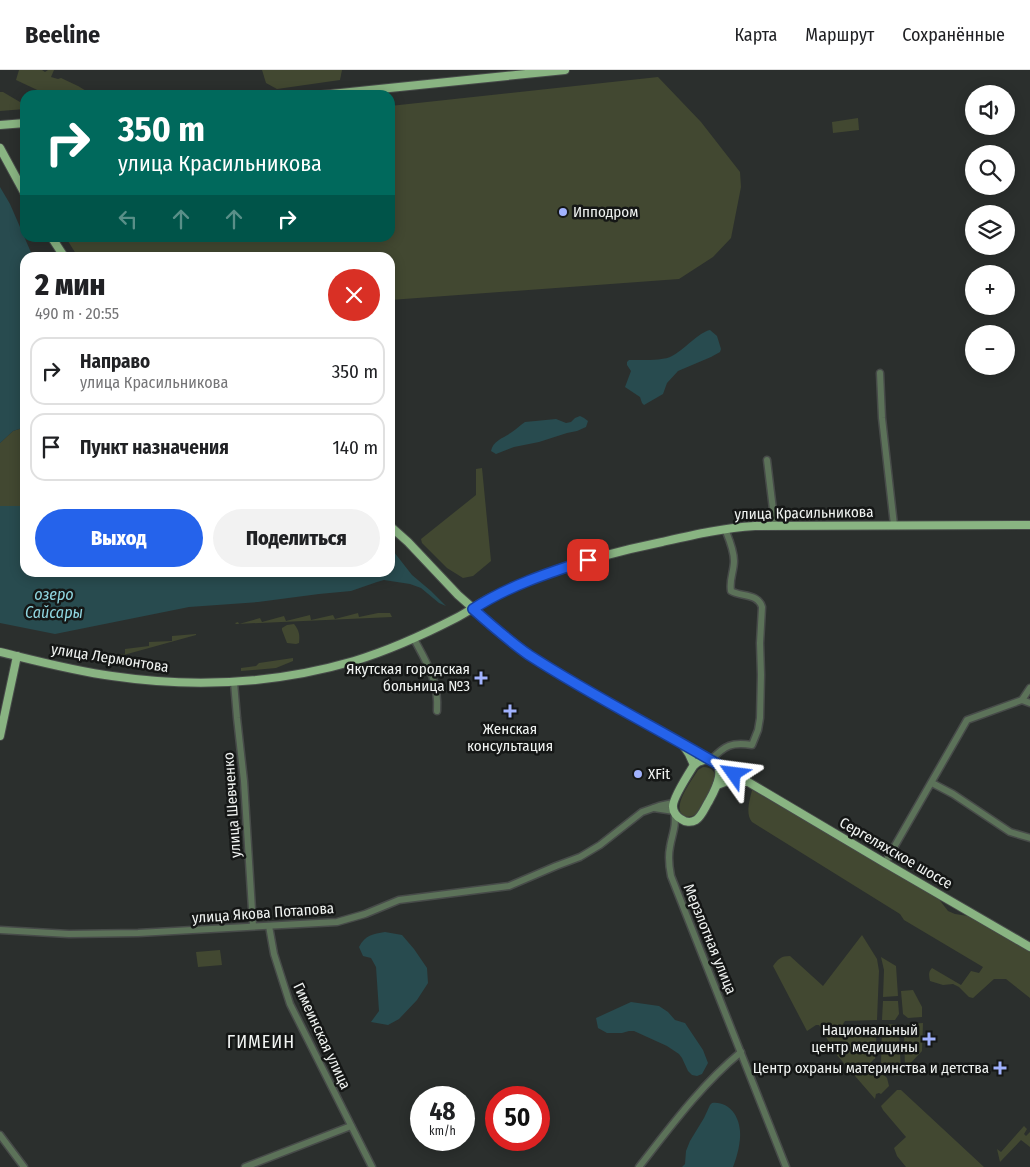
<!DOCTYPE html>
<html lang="ru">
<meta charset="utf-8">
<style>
body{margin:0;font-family:"Fira Sans Condensed",sans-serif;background:#f2f2f2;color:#202124;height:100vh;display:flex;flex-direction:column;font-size:19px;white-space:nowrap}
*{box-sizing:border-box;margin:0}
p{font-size:16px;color:#757577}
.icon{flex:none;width:28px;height:28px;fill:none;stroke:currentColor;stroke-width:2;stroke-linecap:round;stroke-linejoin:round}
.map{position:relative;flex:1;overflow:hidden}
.drawer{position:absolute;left:20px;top:182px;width:375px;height:325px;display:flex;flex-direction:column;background:#fff;border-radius:15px;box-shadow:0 2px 12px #0003}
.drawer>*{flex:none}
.guide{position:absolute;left:20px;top:20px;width:375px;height:152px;border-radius:15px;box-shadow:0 2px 12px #0003;background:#00695c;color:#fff;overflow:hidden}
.fabs{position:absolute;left:965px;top:15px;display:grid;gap:10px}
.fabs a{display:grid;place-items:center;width:50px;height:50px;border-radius:50%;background:#fff;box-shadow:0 2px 12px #0003;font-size:25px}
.speed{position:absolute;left:410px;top:1016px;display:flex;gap:10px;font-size:25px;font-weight:700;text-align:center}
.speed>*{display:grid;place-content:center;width:65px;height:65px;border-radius:50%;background:#fff;box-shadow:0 2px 12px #0003;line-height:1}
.speed small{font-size:12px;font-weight:400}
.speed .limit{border:8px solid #d22;background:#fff;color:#111}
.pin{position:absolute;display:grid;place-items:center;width:42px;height:42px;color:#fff;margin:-21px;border-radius:10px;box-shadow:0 2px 8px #0006}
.me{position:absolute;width:55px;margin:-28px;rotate:301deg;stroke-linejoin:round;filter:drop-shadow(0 0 4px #0008)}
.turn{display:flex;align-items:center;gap:18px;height:105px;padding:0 15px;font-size:22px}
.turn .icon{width:65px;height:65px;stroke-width:2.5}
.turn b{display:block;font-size:35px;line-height:42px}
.lanes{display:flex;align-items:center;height:48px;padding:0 15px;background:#0003;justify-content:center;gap:25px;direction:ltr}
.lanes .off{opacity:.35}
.round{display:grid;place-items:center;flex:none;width:52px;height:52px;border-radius:26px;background:#f2f2f2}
.head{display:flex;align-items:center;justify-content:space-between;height:85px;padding:0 15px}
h1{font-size:30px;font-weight:800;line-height:38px}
.button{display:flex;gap:10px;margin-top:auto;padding:10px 15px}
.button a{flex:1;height:58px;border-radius:30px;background:#2563eb;color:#fff;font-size:20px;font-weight:800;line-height:58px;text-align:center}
.button a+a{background:#f2f2f2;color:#202124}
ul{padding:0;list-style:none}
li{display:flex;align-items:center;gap:15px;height:68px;margin:0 10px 8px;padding:0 5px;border:2px solid #e0e0e0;border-radius:15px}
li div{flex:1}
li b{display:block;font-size:19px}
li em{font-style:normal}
header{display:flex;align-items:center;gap:30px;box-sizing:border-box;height:70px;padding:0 25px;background:#fff;border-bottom:1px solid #e0e0e0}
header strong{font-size:24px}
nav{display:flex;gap:28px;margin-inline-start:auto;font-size:18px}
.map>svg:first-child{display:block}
.green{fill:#424831}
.water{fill:#284b4f}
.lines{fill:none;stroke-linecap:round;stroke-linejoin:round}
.minor-casing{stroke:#474b49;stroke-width:9}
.major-casing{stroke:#474b49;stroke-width:10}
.minor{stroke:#5c7259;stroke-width:6}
.major{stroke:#89b482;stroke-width:8}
.route-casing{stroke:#184099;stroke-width:12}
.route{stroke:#2563eb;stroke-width:9}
.poi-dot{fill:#a1b2fd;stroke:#151716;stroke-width:2}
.labels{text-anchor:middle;stroke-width:5;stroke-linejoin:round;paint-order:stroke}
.poi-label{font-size:15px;fill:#f1f4f2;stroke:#151716;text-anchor:end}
.street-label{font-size:15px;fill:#f1f4f2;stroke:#151716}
.water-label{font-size:16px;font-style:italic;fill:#8fd5df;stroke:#151716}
.quarter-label{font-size:18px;letter-spacing:1px;fill:#f1f4f2;stroke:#151716}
</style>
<header>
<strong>Beeline</strong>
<nav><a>Карта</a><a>Маршрут</a><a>Сохранённые</a></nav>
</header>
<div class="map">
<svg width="1030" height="1097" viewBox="0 0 1030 1097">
<rect width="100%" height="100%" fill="#2b2f2d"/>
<g class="green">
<path d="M19 0H42L45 2 48 0H54L51 7 58 9 61 8 78 16 88 22 89 25H54L51 23 48 25 16 10Z"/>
<path d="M262 0H342L340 10 277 19 266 13Z"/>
<path d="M658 7 701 52 740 102 741 117 731 168 713 187 679 209 390 230V188L78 187 66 168H390V36Z"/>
<path d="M0 22H3L25 35V39L0 41Z"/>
<path d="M858 48 859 60 833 63 832 52Z"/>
<path d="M25 357V436H0V373L13 361Z"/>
<path d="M482 398 491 491 473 506 463 508 447 498 422 473 421 469 476 425V399Z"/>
<path d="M358 543 359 547 378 543H390L392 547 236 554 235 553 238 552 239 554 260 548 262 552 284 546 286 551 310 545 311 550 333 545 335 549Z"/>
<path d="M294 554C299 560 300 565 299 573L296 574 287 573 282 560V558L287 555Z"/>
<path d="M196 564V565L102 591 101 586 125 584V579L149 576V572L172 571V566Z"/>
<path d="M293 588V591L276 598 241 601V598L256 596 259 593Z"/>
<path d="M703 697C712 697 716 702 716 711L696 744C693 746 689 748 685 746 669 739 693 709 698 700Z"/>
<path d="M752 720 938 828 948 841 955 844 968 846 1030 882V928L1006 909H994L973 928 969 927 959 917 953 914 943 915 930 911C929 906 928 902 932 898L961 915 971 901 979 903 983 897 904 850 900 844 752 752C745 744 750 729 752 720Z"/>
<path d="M862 865 877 889 879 901 877 950 845 951 843 954 845 956H877L875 989H874L866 998 877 1009 883 1004 887 1008 889 1016 881 1024 879 1023 876 1024 875 1029 836 984 819 955H816L807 961 773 896C778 889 781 886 790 886L823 916Z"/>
<path d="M220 880 222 895 198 897 196 882Z"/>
<path d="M881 887 896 896 898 926 883 927 884 900Z"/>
<path d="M913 920 922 937V947L908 948 903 944 901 921Z"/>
<path d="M883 931H898L899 944 895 950H882Z"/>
<path d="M923 953 922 981 905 999 904 958 908 954Z"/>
<path d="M895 954 899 959 901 1004 898 1006 892 1005 881 995 882 955Z"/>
<path d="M897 1020H901L984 1097H906L897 1086 894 1078 906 1067 883 1040 881 1036Z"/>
<path d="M1024 1056 1027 1059 1024 1064 1026 1066 1030 1062V1077L1021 1070 1000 1092 997 1079 1001 1082Z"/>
</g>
<g class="water">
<path d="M0 117 10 134 33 187 25 188V357L13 361 0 373Z"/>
<path d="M710 260 717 266 721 279 720 282 711 287 678 301 667 313 663 324 644 335 642 333 640 327 625 317 631 301 627 295V292L629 290C640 290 664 291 672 286 684 280 699 262 710 260Z"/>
<path d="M580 346 584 348 588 351 586 357 577 361 567 363 539 372 514 377 496 384 491 381C493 370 504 368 512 362 517 359 520 355 525 352L556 349 566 353 571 352 575 348Z"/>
<path d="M0 436H25V502H390V479L394 482 412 505 431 521 446 536 439 533 421 518 410 514 384 510 377 512 351 521 319 524 258 532 189 537 55 564 0 553Z"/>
<path d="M385 862 402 865 414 879 427 898 428 913 417 930 399 949 388 955 371 952 379 941 376 897 371 888 363 886 359 877C365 865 373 864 385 862Z"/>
<path d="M631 932 659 936 668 942 675 950 685 953 703 980 708 993 702 1004 697 1006 692 1005 688 1001 682 988 679 984 667 976 634 961H629L622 963H607L598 958 596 948Z"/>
<path d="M712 1033C729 1031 739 1046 740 1061 741 1072 737 1087 733 1097H682L685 1094 686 1081 690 1071 704 1048 710 1035Z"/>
</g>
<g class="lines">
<defs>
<g id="minor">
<path d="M880 303 882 348 894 455"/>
<path d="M767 390 775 456"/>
<path d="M414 569C427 593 439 612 437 641"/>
<path d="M234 612 237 648 244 711 253 856"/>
<path d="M1022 630 1030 618"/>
<path d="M711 690C725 675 732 672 752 675L758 660 760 648 761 605 760 573 762 537C758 523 741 527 731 521 729 510 734 501 734 491 734 480 729 469 725 459"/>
<path d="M932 713 953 724 1010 762 1030 768"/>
<path d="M654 738 674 741C677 756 672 764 670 777 668 787 669 796 671 806L786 1097"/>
<path d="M885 793 967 650 1022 630 1030 633"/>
<path d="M269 856 274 884 290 934 372 1097"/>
<path d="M0 860 69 864 138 863 337 852 365 844 399 830 509 816 556 796 580 787 600 775 642 742 659 736 673 733"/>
<path d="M0 1065 24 1097"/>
<path d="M245 1097 351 1056"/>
<path d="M639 1097C671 1056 701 1015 741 982"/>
</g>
<g id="major">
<path d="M321 25 565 0"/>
<path d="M0 55 25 53"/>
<path d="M0 78 25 124"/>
<path d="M52 168 65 188"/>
<path d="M390 456 408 472 458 525 500 562 528 584 577 614 711 690 885 793 1030 877"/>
<path d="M0 582C37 591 74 601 112 606 193 618 275 614 354 591 390 580 423 565 456 548 468 542 478 534 490 528 509 519 528 510 548 503 585 490 623 480 662 472 693 465 723 458 755 456L1030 455"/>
<path d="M0 666 17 586"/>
<path d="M683 675 689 684 694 695"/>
<path d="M707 689C730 693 715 720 709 731 705 737 702 746 696 750 691 753 685 752 681 749 677 747 673 742 673 737 672 729 689 703 694 695L698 692Z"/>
<path d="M717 715 728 711 747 712"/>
</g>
</defs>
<use href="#minor" class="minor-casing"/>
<use href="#major" class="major-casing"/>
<use href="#minor" class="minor"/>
<use href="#major" class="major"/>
</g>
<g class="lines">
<defs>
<path id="route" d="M588 490C548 503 508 516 473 539 491 555 509 571 529 585 595 628 667 663 734 704"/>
</defs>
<use href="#route" class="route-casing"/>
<use href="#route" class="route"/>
</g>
<g class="poi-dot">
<circle cx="563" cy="142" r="5"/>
<path d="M478.5 600.5h5v5h5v5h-5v5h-5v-5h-5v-5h5z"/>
<path d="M507.5 633.5h5v5h5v5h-5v5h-5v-5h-5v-5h5z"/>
<circle cx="638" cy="704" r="5"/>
<path d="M926.5 961.5h5v5h5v5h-5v5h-5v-5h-5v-5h5z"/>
<path d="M997.5 990.5h5v5h5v5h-5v5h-5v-5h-5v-5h5z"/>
</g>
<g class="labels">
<g class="poi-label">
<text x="573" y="147" text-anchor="start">Ипподром</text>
<text x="470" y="604">Якутская городская<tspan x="470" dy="17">больница №3</tspan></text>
<text x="510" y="664" text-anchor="middle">Женская<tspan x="510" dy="17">консультация</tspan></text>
<text x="648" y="709" text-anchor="start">XFit</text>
<text x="918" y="965">Национальный<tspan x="918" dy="17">центр медицины</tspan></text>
<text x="989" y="1003">Центр охраны материнства и детства</text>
</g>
<g class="street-label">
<text transform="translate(804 443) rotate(-1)" y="5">улица Красильникова</text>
<text transform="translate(110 588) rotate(9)" y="5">улица Лермонтова</text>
<text transform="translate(232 735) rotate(-94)" y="5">улица Шевченко</text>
<text transform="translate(896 783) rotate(30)" y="5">Сергеляхское шоссе</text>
<text transform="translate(263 843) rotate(-4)" y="5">улица Якова Потапова</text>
<text transform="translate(710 869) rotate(68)" y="5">Мерзлотная улица</text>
<text transform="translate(322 966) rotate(65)" y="5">Гимеинская улица</text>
</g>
<g class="water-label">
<text x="54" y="530">озеро<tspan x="54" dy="18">Сайсары</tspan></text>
</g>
<g class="quarter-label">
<text x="261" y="978">ГИМЕИН</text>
</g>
</g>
</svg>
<div class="fabs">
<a><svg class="icon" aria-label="sound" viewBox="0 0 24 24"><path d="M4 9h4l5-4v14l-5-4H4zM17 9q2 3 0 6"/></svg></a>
<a><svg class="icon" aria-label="search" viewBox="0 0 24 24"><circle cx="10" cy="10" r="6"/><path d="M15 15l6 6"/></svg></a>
<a><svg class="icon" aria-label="layers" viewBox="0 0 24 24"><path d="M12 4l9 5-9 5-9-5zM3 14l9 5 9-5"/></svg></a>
<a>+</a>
<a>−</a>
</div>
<div class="speed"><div>48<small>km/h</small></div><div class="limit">50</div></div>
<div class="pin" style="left:588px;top:490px;background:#d93025"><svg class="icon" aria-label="arrive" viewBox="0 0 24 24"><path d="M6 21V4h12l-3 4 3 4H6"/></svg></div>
<svg class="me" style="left:734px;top:704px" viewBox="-20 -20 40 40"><path d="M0-17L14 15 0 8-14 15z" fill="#2563eb" stroke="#fff" stroke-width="4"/></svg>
<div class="guide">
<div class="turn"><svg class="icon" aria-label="right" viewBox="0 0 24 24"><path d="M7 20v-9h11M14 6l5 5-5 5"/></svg><div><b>350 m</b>улица Красильникова</div></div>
<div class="lanes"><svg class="icon off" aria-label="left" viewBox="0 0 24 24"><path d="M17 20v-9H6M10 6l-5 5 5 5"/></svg><svg class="icon off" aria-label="ahead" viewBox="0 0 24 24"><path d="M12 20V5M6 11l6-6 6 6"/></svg><svg class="icon off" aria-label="ahead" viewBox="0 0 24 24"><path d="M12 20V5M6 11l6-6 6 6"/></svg><svg class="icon" aria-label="right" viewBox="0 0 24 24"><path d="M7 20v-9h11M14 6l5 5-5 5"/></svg></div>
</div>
<section class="drawer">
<div class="head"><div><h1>2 мин</h1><p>490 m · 20:55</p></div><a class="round" style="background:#d93025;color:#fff"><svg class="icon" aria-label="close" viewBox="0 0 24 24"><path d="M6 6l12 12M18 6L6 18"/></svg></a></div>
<ul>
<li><svg class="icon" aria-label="right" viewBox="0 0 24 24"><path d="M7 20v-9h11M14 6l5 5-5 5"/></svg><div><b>Направо</b><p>улица Красильникова</p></div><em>350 m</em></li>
<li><svg class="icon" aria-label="arrive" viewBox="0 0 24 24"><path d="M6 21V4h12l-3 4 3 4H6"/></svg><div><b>Пункт назначения</b></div><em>140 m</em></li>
</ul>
<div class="button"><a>Выход</a><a>Поделиться</a></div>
</section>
</div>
